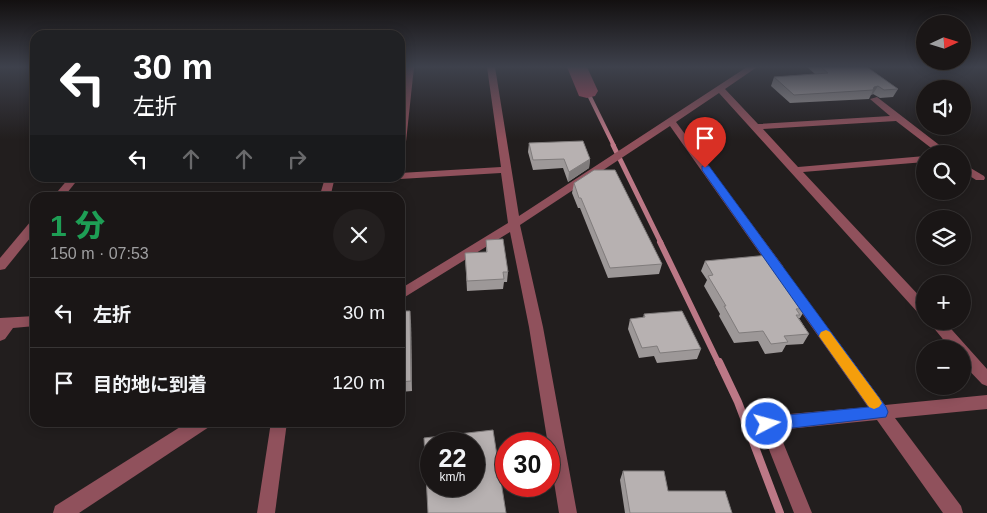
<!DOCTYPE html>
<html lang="ja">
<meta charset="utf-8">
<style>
body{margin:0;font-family:Helvetica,"Noto Sans JP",sans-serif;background:#231f1f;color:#f1f3f6;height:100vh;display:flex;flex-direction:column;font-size:19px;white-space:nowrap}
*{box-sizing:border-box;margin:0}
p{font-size:16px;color:#9f9fa1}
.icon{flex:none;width:28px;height:28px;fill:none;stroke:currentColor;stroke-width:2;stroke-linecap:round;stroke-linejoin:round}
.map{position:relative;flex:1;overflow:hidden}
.drawer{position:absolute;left:30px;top:192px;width:375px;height:235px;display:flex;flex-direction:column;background:#1a1616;border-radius:15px;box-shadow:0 2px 12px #0003,0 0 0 1px #383535}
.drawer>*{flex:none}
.guide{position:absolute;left:30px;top:30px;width:375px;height:152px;border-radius:15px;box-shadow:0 2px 12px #0003,0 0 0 1px #383535;background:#202124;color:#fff;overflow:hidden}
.needle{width:32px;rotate:86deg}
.buttons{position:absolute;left:916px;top:15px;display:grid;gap:10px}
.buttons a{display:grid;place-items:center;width:55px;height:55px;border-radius:50%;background:#1a1616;box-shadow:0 2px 12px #0003,0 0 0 1px #383535;font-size:25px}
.speed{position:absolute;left:420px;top:432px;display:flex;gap:10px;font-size:25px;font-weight:700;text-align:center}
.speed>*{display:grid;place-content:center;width:65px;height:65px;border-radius:50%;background:#1a1616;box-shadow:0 2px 12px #0003,0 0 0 1px #383535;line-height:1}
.speed small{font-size:12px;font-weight:400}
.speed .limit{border:8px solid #d22;background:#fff;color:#111}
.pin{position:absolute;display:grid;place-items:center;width:42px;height:42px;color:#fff;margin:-51px -21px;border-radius:50% 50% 50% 0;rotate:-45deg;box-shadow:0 0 5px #0007}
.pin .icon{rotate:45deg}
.me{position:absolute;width:55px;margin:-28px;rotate:84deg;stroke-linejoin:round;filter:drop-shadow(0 0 4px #0008)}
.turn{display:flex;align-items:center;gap:18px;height:105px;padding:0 20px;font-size:22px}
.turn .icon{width:65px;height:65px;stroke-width:2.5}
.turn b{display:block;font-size:35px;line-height:42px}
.lanes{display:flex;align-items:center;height:48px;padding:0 20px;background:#0003;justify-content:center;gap:25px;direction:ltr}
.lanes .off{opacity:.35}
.round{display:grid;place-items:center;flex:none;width:52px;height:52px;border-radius:26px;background:#231f1f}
.head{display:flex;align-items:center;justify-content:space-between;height:85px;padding:0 20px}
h1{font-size:30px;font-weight:800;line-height:38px;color:#1e9e55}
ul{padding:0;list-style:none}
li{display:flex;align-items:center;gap:15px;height:70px;padding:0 20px;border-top:1px solid #383535}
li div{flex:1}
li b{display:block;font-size:19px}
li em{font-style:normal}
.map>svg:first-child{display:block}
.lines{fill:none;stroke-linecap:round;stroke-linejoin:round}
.stream-far3{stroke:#bc7886;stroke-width:4}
.stream-far2{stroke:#bc7886;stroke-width:5}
.stream-far1{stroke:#bc7886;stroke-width:6}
.stream{stroke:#bc7886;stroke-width:8}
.river{fill:#aa495e;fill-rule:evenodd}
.minor{fill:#90515c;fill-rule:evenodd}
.wall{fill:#9d9898}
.shaded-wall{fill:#807c7c}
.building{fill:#b7b1b1;stroke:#807c7c;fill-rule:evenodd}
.route{fill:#2563eb;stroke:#184099}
.slow{fill:#f59e0b}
</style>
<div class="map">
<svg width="987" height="513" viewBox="0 0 987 513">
<rect width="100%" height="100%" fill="#221e1e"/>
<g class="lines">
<path class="stream-far3" d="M587 91 614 146"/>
<path class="stream-far2" d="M613 145 661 243"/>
<path class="stream-far1" d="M660 242 719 364"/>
<path class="stream" d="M719 362 738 402 780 513"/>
<path class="river" d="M567 67H587L598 91 595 96 587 98 579 96Z"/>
<g class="minor">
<path d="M406 67H414L405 151 400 154V113Z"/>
<path d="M487 67H495L519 216 747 67H757L725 89 758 124 890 116 870 99 877 97 951 154H939L896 121 763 129 798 167 925 156V162L803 172 925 302V316L920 315 719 93 676 122 783 266 784 269 783 272H773L670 126 520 225 543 327 577 513H559L529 327 510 232 400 300V289L508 223 501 173 400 179 396 178H400V173L501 167Z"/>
<path d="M962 163 984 176 985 178 984 180H976L962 171Z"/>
<path d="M69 178H79L63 198H52Z"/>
<path d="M325 178H352L347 181H334L330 198H319Z"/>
<path d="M35 220V232L5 269 0 270V258L31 221Z"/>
<path d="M797 291 802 293 885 405 987 395V409L895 418 961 506 963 513H943L877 420 778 430 812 513H794L759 424 761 419 767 416 868 407 792 299 790 296 792 293Z"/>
<path d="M35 316V326L13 328 5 339 0 341V318Z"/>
<path d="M928 321H944L987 369V386L982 384 962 363V349H951Z"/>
<path d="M188 422H211L209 427 79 513H53L55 506Z"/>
<path d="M271 422H287L275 513H257Z"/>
</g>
</g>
<g class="wall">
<path d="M807 67H867L898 89 893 97 880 98 873 94 871 95 869 99 790 103 771 86 774 77 815 74Z"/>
<path d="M529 143 590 159 589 168 568 182 563 168 533 170 528 152Z"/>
<path d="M574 183 662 264 659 274 608 278 580 208H578L572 193Z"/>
<path d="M486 240 508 272 507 282H504L503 289 467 291 465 253 486 252Z"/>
<path d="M705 261 806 308 800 318H799L809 334 803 344 786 345 782 352 765 354 758 341 734 343 719 316 720 314 704 286 707 280 701 271Z"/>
<path d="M400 306 405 311 411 321 412 391 400 392Z"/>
<path d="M644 314 701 349 697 359 657 363 654 356 639 358 628 329 630 319 643 318Z"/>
<path d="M623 471 668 491 732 513H625L620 480Z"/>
</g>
<g class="shaded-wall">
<path d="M878 86 873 94 871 95 873 90 874 87Z"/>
<path d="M590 159 589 168 568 182 569 172Z"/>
<path d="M410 311 411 321 412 391 411 381Z"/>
</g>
<g class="building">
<path d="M821 67H867L898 89 884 90 878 86 874 87 873 90 794 95 774 77 828 73Z"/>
<path d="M583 141 590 159 569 172 564 159 533 160 529 143Z"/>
<path d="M594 170H615L662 264 610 268 581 198H579L574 183Z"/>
<path d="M503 239 508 272H503L504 279 467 281 465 253 487 252 486 240Z"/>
<path d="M769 255 806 308 796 309 800 315H796L809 334 784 336 788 342 771 344 763 331 739 333 724 306H726L708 276 713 275 705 261Z"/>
<path d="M400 306H404V311H410L411 381 400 382Z"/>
<path d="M682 311 701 349 660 353 657 346 642 348 630 319 645 317 644 314Z"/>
<path d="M493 430 506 513H428L424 438ZM431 444H474V486H431Z"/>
<path d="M623 471H664L668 491H725L732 513H630Z"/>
</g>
<linearGradient id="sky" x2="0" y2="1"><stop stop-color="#131010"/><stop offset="0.48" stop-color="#3e414c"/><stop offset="1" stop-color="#3e414c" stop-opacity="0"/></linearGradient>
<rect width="987" height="139" fill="url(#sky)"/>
<path class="route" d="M702 166H709L886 407 888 412 886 417 767 431 762 429 759 424 762 419 767 417 869 407 702 170Z"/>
<path class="slow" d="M826 330 830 332 879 398 882 403 879 407 874 409 869 407 821 339 819 336 821 332Z"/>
</svg>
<div class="buttons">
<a><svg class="needle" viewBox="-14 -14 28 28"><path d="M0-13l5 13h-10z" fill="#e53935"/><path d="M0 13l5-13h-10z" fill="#9f9fa1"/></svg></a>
<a><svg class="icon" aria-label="sound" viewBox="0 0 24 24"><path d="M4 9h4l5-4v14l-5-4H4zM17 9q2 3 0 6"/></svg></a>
<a><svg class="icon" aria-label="search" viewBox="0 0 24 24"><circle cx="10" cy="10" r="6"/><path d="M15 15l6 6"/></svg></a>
<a><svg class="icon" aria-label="layers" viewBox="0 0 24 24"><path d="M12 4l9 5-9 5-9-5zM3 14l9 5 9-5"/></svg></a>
<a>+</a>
<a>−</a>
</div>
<div class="speed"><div>22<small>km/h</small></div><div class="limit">30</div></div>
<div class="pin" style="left:705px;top:168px;background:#d93025"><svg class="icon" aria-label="arrive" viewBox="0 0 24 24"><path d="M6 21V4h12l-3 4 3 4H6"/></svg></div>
<svg class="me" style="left:767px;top:424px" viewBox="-20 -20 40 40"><circle r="17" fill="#2563eb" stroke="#fff" stroke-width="3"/><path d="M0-11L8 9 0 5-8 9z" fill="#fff"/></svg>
<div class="guide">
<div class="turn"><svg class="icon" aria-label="left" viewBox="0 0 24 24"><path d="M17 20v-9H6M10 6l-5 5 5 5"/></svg><div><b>30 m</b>左折</div></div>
<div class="lanes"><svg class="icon" aria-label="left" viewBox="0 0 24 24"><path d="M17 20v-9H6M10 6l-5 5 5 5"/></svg><svg class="icon off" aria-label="ahead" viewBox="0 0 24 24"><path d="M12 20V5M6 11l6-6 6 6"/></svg><svg class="icon off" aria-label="ahead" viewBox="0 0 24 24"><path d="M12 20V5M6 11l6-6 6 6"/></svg><svg class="icon off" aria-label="right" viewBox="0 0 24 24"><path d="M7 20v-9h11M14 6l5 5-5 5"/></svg></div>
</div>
<section class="drawer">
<div class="head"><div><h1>1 分</h1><p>150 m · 07:53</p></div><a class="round"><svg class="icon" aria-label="close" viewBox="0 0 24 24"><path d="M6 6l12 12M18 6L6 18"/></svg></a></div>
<ul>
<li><svg class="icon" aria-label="left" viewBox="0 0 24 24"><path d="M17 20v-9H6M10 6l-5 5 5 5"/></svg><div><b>左折</b></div><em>30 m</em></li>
<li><svg class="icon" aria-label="arrive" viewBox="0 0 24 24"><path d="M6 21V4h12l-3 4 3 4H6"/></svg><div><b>目的地に到着</b></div><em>120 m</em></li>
</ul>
</section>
</div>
